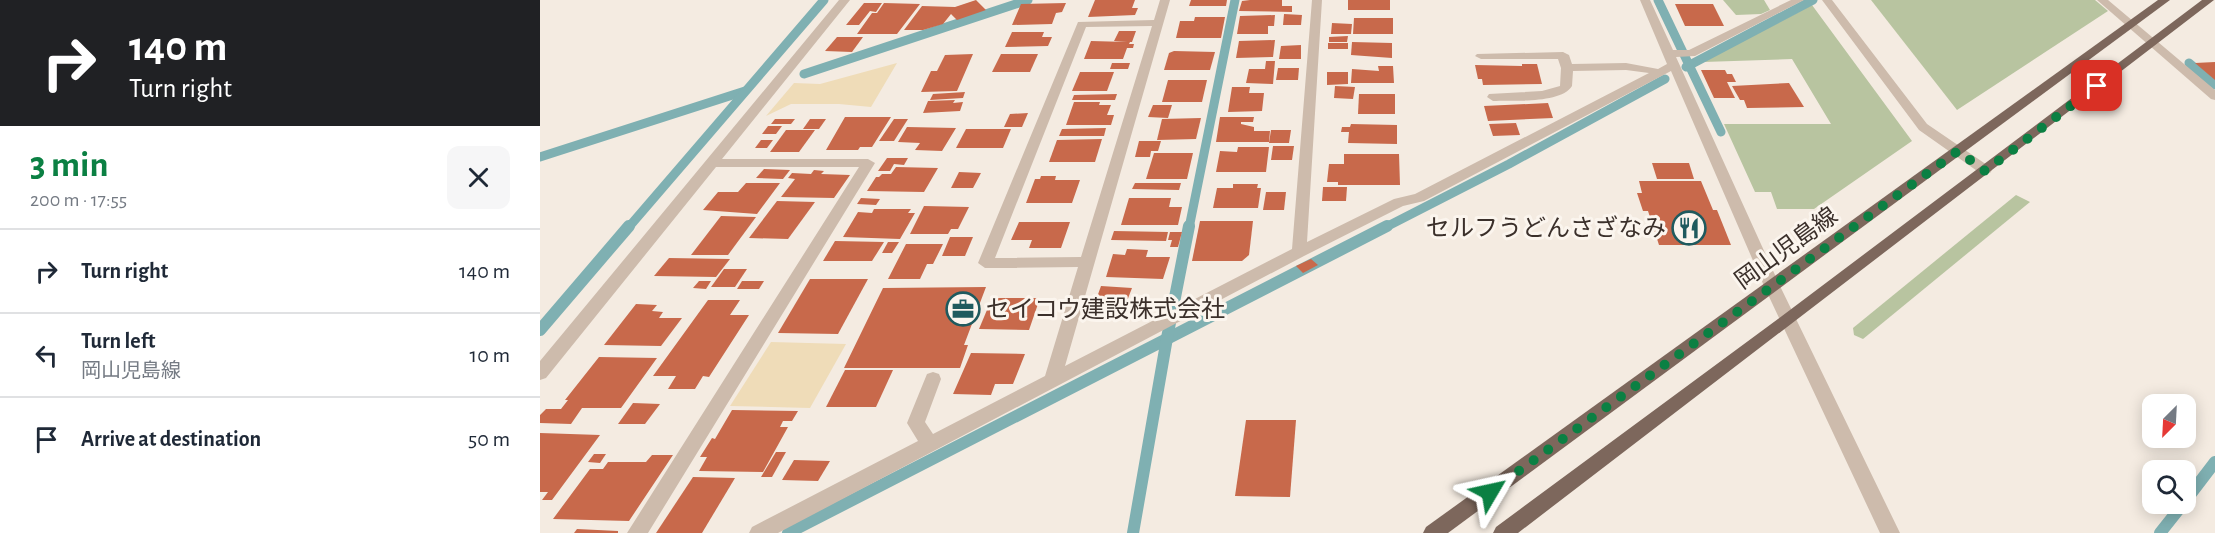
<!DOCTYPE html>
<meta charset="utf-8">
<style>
body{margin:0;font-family:"Alegreya Sans","Noto Sans JP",sans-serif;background:#f6f6f7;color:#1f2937;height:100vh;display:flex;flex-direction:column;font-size:22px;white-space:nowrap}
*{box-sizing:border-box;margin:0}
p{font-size:20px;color:#747a83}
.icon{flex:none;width:33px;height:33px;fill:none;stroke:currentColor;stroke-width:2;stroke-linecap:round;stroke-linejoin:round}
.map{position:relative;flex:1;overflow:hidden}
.details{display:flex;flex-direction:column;background:#fff;width:540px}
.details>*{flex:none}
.banner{background:#202124;color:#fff;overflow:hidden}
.needle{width:39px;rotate:204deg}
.fabs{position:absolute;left:1602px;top:394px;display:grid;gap:12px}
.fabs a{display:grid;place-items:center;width:54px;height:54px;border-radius:12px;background:#fff;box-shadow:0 3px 15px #0003;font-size:30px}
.pin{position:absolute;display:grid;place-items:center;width:51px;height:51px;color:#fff;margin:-26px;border-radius:12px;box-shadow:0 3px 9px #0006}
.me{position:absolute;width:66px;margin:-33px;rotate:54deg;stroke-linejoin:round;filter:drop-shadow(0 0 4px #0008)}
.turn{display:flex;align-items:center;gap:21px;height:126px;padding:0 30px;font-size:27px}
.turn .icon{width:78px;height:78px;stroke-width:2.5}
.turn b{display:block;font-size:42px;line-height:51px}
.round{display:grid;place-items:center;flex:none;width:63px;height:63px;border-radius:12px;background:#f6f6f7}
.summary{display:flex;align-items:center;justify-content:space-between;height:102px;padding:0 30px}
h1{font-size:36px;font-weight:700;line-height:45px;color:#0b8043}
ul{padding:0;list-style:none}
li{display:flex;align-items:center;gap:18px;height:84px;padding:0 30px;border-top:2px solid #e0e1e3}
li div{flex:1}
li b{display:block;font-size:22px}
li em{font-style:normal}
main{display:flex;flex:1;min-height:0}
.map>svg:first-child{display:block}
.green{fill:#b8c4a0}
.sand{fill:#efdcb8}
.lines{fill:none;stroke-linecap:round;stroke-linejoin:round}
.stream-far1{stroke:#7fb0b2;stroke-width:9}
.stream{stroke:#7fb0b2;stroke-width:12}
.building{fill:#c8694b}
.minor{fill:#cdbbac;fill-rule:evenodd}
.major{fill:#7d675c;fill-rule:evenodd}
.route{stroke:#0b8043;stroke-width:10;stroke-dasharray:0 18}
.labels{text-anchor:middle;stroke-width:6;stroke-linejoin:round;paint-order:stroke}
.poi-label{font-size:24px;fill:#3b302b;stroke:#fbf5ee;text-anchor:end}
.street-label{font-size:24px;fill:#3b302b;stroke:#fbf5ee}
</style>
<main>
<section class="details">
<div class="banner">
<div class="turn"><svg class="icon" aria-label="right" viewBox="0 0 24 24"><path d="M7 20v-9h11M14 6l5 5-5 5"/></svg><div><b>140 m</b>Turn right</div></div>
</div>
<div class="summary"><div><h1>3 min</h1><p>200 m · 17:55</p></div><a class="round"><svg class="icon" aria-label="close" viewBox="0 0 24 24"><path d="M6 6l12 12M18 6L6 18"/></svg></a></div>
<ul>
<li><svg class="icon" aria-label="right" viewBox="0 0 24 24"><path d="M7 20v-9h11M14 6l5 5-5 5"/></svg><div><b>Turn right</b></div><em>140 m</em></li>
<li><svg class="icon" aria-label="left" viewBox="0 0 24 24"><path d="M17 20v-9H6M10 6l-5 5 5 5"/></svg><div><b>Turn left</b><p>岡山児島線</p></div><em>10 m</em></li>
<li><svg class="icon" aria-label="arrive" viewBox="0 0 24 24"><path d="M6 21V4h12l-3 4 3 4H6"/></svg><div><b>Arrive at destination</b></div><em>50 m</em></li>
</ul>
</section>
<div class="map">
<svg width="1675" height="533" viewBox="0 0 1675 533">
<rect width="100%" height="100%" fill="#f4ebe1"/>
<g class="green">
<path d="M1183 0H1224L1230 10 1221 14 1196 15Z"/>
<path d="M1331 0H1555L1568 11 1417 110Z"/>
<path d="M1272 5 1372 141 1274 209H1237L1231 192H1215L1184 124H1291L1252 59 1163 62Z"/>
<path d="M1476 195 1490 202 1323 339 1314 335 1313 328Z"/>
</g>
<g class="sand">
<path d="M357 63 331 107 299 104H251L226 116 254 83 280 84Z"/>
<path d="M231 342 306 344 270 408 190 406Z"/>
</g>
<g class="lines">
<g class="stream-far1">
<path d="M1118 0 1181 132"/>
<path d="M1649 63 1675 85"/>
<path d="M1146 67 1273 0"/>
<path d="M264 74 488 0"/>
<path d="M0 157 205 91"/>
<path d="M88 228 284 0"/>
<path d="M649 228 695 0"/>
<path d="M844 228 969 164 1125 79"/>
</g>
<g class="stream">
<path d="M0 330 89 226"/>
<path d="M1646 500 1675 462"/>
<path d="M248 533 847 226"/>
<path d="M593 533 627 338 649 226"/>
<path d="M1620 533 1643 504"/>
</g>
</g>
<g class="building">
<path d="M436 0 446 10 417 20 411 14 403 24 383 30H364L382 6 415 7Z"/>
<path d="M555 0H595L592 8H598L595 15 548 17Z"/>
<path d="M651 0H687L686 6H649Z"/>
<path d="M710 0H742V6H752V12L699 11 702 1Z"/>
<rect x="808" y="0" width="42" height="10"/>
<path d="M324 3H342L336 12 330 11 319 25H306Z"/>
<path d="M344 3 380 4 357 34H317L332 13H337Z"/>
<path d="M526 3 522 12 516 13 512 24 472 25 481 4Z"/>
<path d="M1135 4H1173L1184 26H1145Z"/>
<path d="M744 14 762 15 761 25H743Z"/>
<path d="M735 15 734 26H728V34H697L700 16Z"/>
<path d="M655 17H685L681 38H636L640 21H654Z"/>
<path d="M814 18H853V34H813Z"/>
<path d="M792 23 812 24 811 34H791Z"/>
<path d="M579 31H596L592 42H590L589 44H594L593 48H587L583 59H544L551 41 587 42 574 41Z"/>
<path d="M472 32H504L502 37H512L508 46 465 47Z"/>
<path d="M808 36 807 42H789V37Z"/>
<path d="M297 37H323L312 52 285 51Z"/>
<path d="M735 40 733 57 696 58 699 41Z"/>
<path d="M812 42 852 43V58L811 55Z"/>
<rect x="788" y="43" width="20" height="6"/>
<path d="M761 45V59H739L741 46Z"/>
<path d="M634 51 675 52 670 70H624L629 53Z"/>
<path d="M433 54 417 91 381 92 391 71H397L405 55Z"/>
<path d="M461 54H498L490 72H452Z"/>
<path d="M726 61H735L733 84 706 83 709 69H725Z"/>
<path d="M1675 62V80L1655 63Z"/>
<path d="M572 63H590L588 69H570Z"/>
<path d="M982 64H997L1002 84 943 85 942 79H938L935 65 982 66Z"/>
<path d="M838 66H853L854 83H811L812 69 839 71Z"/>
<path d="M738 68H759L758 80H736Z"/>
<path d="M1161 70H1185L1187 74H1192L1196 82H1187L1195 98H1174Z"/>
<path d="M540 72H574L567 91H532Z"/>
<path d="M787 72H808V84L787 85Z"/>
<path d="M628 80H667L662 102H622Z"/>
<path d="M1249 83 1264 107 1207 108 1204 100H1200L1192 86Z"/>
<path d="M795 86 815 87 813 99 794 98Z"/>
<path d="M692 87H710L709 93H724L722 111 688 112Z"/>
<path d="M425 92 423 98 390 100 393 94Z"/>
<path d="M577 94 575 100H532L534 95Z"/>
<path d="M819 94H855V114H818Z"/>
<path d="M415 100 413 103 423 102 420 111 383 113 388 101Z"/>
<path d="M534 102H560L559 105H571L567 115H574L571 125H526Z"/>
<path d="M1008 103 1013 118 948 121 944 106Z"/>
<path d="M613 105H632L628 118 608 117Z"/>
<path d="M488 113 482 127H464L470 114Z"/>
<path d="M305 117H351L332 147H320L318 150H286Z"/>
<path d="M680 117H714L713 122H701V124L714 127V131H730L729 142H676Z"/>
<path d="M661 118 656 139 617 140 622 119Z"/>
<path d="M235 119H255L251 124H231Z"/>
<path d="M270 119H286L279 129H263Z"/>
<path d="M354 119H368L354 141H339Z"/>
<path d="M976 123 980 135 953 136 949 124Z"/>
<path d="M811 124 857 125V144L808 143 809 132H801L802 127H810Z"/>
<path d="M228 126H242L236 134H222Z"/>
<path d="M367 127 416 128 402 151 375 150 380 143 358 142Z"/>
<path d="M566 128 564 136H519L522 129Z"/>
<path d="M426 129H471L463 148H416Z"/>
<path d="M246 130H275L259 152H230Z"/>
<path d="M731 130H751L749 143H729Z"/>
<path d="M562 139 555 162H509L517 140Z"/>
<path d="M221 140H233L227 148H215Z"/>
<path d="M599 141H621L618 151H611L610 157H595Z"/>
<path d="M733 146H754L752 160H731Z"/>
<path d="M698 147H729L726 172H676L680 151 697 152Z"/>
<path d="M614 153H653L647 179H606Z"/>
<path d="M804 154H859L860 185H798V182H787L789 164H804Z"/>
<path d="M347 158H368L364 165 354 164 350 171H338Z"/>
<path d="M1112 163H1149L1154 179H1117Z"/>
<path d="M356 167 398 168 384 192 327 191 336 177H339L342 174H351Z"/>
<path d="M224 169 250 170 243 179 216 178Z"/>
<path d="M274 170 284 171 281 174 310 175 294 198 241 197 255 179 248 178 252 173 271 174Z"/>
<path d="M419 172 441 173 433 188H411Z"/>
<path d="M501 176H516L515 180H540L532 203H486L495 179H500Z"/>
<path d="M1099 181H1161L1173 210H1177L1191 245H1119L1108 211H1103L1097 193H1102Z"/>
<path d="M206 183H240L217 214 163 210 178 192H198Z"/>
<path d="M595 183H641L639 190 592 189Z"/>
<path d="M693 184H718L717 188H721L718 208H673L677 188H693Z"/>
<path d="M783 187H807L806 201H782Z"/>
<path d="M726 192H746L744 210H723Z"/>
<path d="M321 198 340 199 336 205 317 204Z"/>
<path d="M589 198H631L629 207H642L638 225H581Z"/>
<path d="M237 201 275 202 248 239 209 238Z"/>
<path d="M384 206 429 207 418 229H411L408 234H370Z"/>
<path d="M334 209H371L368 213H375L360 239 303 237 318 212 332 213Z"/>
<path d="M181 216 216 217 188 255H151Z"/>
<path d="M660 221H713L709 255 702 261H652Z"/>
<path d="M479 222H530L521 248H489L492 240H471Z"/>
<path d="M574 231 628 232 626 241 571 240Z"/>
<path d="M630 232H642L638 247H630L632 240H628Z"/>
<path d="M410 237H433L425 256H402Z"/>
<path d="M295 241 344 242 332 261H283Z"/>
<path d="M348 242H359L352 253H342Z"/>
<path d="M366 244H403L393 264H387L380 279H348Z"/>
<path d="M587 249 608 250 606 257H630L623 279 566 277 573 254 585 255Z"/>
<path d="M129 258 190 259 176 277 114 276Z"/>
<path d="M771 259 778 265 763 273 756 266Z"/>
<path d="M184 269H207L195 287H171Z"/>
<path d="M270 279H328L298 334 238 333Z"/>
<path d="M159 281H171L166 289 153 288Z"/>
<path d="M202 281H224L219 289H197Z"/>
<path d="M561 286 592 288 587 301 556 300Z"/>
<path d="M446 287 424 345H428L420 368H304L343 288Z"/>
<path d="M452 298H500L489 330 439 329Z"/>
<path d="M168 300H200L190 315H209L169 377 163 376 155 389H128L136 376H113Z"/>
<path d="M96 304 117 305 112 311 123 312 119 318H142L121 346 64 345Z"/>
<path d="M431 353 485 354 473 384H455L451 395 413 394Z"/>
<path d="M59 357 117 358 81 408H42L31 424 0 423V415L6 409H21L28 400H25Z"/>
<path d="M305 370H353L336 407H286Z"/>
<path d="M93 403 120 404 105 424H78Z"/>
<path d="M192 410 258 411 252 421H243L240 427H248L223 472 159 471 167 457H160L172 438 175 439Z"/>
<path d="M706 420H756L750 497 695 496Z"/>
<path d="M0 433 60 435 12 500H2L8 492H0Z"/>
<path d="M236 452H246L232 477H221Z"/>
<path d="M54 454H66L60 463 48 462Z"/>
<path d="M112 455H133L89 521 13 519 50 469H63L68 462H106Z"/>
<path d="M254 460 290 461 278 481 242 480Z"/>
<path d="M153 477 195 478 162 533H116Z"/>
<path d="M37 529 78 531V533H34Z"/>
</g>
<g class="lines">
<g class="minor">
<path d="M299 0H310L182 159H328L335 163 108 533H87L319 167H176L6 378 0 380V361Z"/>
<path d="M620 0H630L525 366 752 249 772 0H782L767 242 854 199 875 194 1109 73 1086 70 1033 71 1032 86C1021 104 973 100 953 101L947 97 949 94 1002 91 1020 86 1021 68 1018 59H941L935 56 937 54 1023 52 1029 55 1032 64 1086 63 1118 69 1127 64 1100 0H1110L1133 50H1149L1251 0H1264L1155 56 1136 57 1240 286 1360 533H1340L1224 286 1131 71 884 201 863 206 764 256 238 533H209L212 527 378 441 367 423 387 374 393 372 399 374 401 379 385 422 393 434 505 376 538 267 445 268 438 263 538 22 614 20ZM612 26 541 257 455 258 546 27Z"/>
<path d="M1282 0H1292L1387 124 1450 167 1452 170 1450 173H1440L1379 130Z"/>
<path d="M1557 0H1568L1675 90V100L1671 99Z"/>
</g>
<g class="major">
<path d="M1618 0H1630L908 533H883L886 527Z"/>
<path d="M1662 0H1674L978 533H953L956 527 1242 316Z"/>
</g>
</g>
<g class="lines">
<path class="route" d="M950 492 1418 151 1445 171 1557 86"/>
</g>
<defs>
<symbol id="restaurant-ring" viewBox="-11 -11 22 22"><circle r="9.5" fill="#fbf5ee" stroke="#1f5a5e" stroke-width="1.5"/><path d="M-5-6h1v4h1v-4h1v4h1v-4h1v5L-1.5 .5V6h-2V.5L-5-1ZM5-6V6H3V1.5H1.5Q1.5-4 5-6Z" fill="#1f5a5e"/></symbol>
<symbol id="office-ring" viewBox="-11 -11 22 22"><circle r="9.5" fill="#fbf5ee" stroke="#1f5a5e" stroke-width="1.5"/><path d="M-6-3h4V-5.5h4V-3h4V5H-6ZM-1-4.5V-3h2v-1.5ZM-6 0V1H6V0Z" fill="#1f5a5e"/></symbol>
</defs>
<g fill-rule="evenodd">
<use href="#restaurant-ring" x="1130" y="209" width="38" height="38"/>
<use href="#office-ring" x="404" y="290" width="38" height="38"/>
</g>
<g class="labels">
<g class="poi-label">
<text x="1126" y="236">セルフうどんさざなみ</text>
<text x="446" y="317" text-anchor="start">セイコウ建設株式会社</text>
</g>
<g class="street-label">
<text transform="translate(1246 248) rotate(-36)" y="8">岡山児島線</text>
</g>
</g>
</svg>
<div class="fabs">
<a><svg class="needle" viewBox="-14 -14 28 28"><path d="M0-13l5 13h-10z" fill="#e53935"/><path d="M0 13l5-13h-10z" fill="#747a83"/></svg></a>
<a><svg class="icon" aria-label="search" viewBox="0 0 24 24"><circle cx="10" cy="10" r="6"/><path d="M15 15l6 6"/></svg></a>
</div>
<div class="pin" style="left:1557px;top:86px;background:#d93025"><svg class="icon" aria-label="arrive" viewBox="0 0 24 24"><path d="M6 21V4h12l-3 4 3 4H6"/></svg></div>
<svg class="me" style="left:950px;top:492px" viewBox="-20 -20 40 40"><path d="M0-17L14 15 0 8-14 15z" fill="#0b8043" stroke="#fff" stroke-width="4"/></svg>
</div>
</main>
